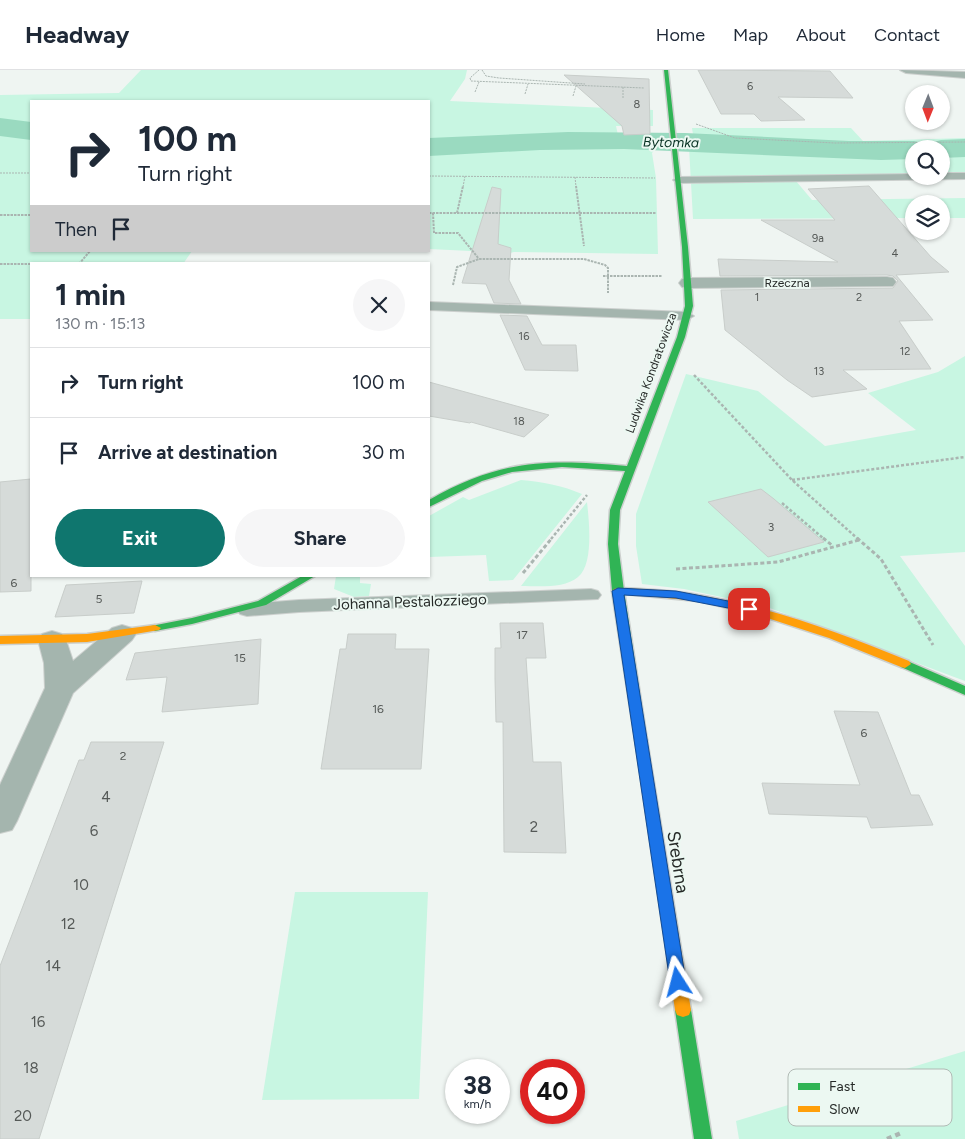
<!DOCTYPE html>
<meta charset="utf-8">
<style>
body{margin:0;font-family:Figtree,sans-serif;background:#f6f6f7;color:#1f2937;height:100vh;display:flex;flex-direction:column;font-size:19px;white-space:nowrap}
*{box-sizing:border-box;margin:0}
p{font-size:16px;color:#747a83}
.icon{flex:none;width:28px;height:28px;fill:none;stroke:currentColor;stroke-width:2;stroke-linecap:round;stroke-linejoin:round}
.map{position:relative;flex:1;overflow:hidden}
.details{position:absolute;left:30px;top:192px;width:400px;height:315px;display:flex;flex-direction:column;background:#fff;border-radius:0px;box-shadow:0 1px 4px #0004}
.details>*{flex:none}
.banner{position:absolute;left:30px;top:30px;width:400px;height:152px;border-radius:0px;box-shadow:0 1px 4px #0004;background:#fff;color:#1f2937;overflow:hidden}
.needle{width:32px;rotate:181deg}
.fabs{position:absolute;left:905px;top:15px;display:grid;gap:10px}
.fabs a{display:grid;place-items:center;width:45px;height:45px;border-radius:50%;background:#fff;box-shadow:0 1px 4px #0004;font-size:25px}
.speed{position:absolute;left:445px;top:989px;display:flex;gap:10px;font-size:25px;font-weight:700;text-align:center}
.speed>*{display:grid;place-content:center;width:65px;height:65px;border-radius:50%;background:#fff;box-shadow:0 1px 4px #0004;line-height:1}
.speed small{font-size:12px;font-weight:400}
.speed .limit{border:8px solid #d22;background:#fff;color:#111}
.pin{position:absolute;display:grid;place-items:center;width:42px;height:42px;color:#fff;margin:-21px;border-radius:10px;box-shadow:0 2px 8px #0006}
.me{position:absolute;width:55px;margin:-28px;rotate:351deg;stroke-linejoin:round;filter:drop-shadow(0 0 4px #0008)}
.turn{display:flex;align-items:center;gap:18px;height:105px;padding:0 25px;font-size:22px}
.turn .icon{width:65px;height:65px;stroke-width:2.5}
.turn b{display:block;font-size:35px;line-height:42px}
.then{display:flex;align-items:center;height:48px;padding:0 25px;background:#0003;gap:10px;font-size:19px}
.round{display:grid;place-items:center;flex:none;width:52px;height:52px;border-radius:26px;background:#f6f6f7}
.head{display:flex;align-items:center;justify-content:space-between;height:85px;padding:0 25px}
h1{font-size:30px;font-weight:700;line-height:38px}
.cta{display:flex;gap:10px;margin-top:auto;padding:10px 25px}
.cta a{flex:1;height:58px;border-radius:30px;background:#0f766e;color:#fff;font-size:20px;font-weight:700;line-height:58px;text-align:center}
.cta a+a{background:#f6f6f7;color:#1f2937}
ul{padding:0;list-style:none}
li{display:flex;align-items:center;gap:15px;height:70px;padding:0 25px;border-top:1px solid #e0e1e3}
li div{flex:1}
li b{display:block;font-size:19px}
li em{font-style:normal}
header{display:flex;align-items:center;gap:30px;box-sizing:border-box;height:70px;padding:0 25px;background:#fff;border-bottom:1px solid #e0e1e3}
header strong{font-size:24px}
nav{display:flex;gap:28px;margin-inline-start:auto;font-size:18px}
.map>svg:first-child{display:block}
.green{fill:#c8f6e2}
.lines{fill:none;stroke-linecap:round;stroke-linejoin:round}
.river{fill:#9adac0;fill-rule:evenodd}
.building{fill:#d6dbd9;stroke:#c8cdca}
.lane-casing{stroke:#ccd0ce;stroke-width:2}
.street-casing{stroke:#ccd0ce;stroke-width:2}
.fast-casing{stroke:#ccd0ce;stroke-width:3}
.slow-casing{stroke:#ccd0ce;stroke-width:3}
.path-far4{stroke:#aab5b1;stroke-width:1;stroke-dasharray:2 1;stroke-linecap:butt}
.path-far3{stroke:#aab5b1;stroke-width:2;stroke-dasharray:2.5 1;stroke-linecap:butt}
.path-far2{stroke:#aab5b1;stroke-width:2.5;stroke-dasharray:3 2;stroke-linecap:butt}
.path-far1{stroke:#aab5b1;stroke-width:3;stroke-dasharray:4 2.5;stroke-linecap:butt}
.path{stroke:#aab5b1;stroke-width:4.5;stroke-dasharray:5 4;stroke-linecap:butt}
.lane{fill:#a4b5ae;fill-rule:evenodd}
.street{fill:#a4b5ae;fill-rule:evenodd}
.fast{fill:#30b455;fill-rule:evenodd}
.slow{fill:#ff9f0a;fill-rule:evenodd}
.route{fill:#1a73e8;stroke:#114b97}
.labels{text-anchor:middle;stroke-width:4;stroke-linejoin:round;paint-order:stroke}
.far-number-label{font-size:11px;fill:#555957}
.far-street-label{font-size:12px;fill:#262a28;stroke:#ecf8f2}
.number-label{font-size:12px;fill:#555957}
.far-water-label{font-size:14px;font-style:italic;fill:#083223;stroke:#ecf8f2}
.street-label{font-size:15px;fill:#262a28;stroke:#ecf8f2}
.near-number-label{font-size:15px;fill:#555957}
.near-street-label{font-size:18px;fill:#262a28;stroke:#ecf8f2}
.key{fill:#ecf8f2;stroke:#b1bab5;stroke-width:1}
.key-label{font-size:14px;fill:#262a28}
</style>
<header>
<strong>Headway</strong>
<nav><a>Home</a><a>Map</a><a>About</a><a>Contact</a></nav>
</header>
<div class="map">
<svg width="965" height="1069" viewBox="0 0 965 1069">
<rect width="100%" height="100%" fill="#eff5f2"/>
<g class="green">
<path d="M141 0H467L465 9 450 31 653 40V56H616L618 65 656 69H542L429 74V31H31V58L0 55V25L119 23Z"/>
<path d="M692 58H851L863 71 965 68V75L835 77 694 71Z"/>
<path d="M0 60 31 64V181H192L183 194H31V249H0Z"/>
<path d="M586 73 659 74 652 83 656 108 658 184 514 182 502 185 491 182 429 179V81Z"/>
<path d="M689 77 854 83H914V106H941V82L965 81V108L796 111 812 130 965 128V148H941V134H914V148L693 149Z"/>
<path d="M965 286V482L900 486 965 576V611L767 537 684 519 642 514 636 476V444L686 304 758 321 825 376 916 360 868 323 938 302Z"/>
<path d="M521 410C543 412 561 415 582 424L513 510 489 511 486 485 429 487V446L463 427 469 430Z"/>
<path d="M587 432C589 451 594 494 578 507 564 519 538 516 521 516Z"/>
<path d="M336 506H360V513L371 514 369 526 354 527 334 519Z"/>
<path d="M295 822H428L419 1029 262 1030Z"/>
<path d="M965 981V1069H739L736 1051Z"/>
</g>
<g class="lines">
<g class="river">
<path d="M0 48 31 52V70L0 66Z"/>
<path d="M568 62 685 63 849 71H914L925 74 927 77 930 73 941 70 965 69V87L941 88V79H914V89L881 90 624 79 540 80 429 86V68Z"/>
</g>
</g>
<g class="building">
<path d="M698 0 830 1 853 28 778 27 805 50 761 51 754 44H721Z"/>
<path d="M564 5 649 9 650 64 624 65 622 56Z"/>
<path d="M869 116 931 187 949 202 896 205 933 250 899 251 931 299 843 300 867 319 812 327 787 310 725 260 721 220 893 218 898 211 893 206 887 205 720 206 718 189 838 192 761 150H835L808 119Z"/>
<path d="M492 117 501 119 498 174 511 178 509 210 521 234 494 233 486 214 462 213Z"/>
<path d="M500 245 527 246 542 275H576L578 301 525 300Z"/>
<path d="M429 312 549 345 524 367 471 352 470 353 429 346Z"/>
<path d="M31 409V521L0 522V412Z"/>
<path d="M761 419 774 429 824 472 768 487 708 432Z"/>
<path d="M142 511 134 543 55 547 66 515Z"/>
<path d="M500 553H543L546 588H526L533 692H561L566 783 504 782 503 652H496L495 608V578H501Z"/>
<path d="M348 564H396L395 579H429L421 699H321L340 579H346Z"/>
<path d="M261 569 258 634 162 642 167 607 126 610 135 583Z"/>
<path d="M834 641 878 642 911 725H919L933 755 871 758 867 747 769 744 762 713 860 715Z"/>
<path d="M91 672H164L39 1069H0V896L79 690H84Z"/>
</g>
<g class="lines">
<defs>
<g id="lane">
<path d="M941 103H965V109L678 113 673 110 678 107 914 104V106H941Z"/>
<path d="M429 232 687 242 694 246 687 250 429 240Z"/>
<path d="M591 519 598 521 601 525 598 529 299 542 247 546 240 544 237 540 240 536 247 534 299 530Z"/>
</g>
<g id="street">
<path d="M900 0 965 2V8L906 3Z"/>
<path d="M887 207 893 208 896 212 893 216 688 218 682 217 679 213 682 209 688 208Z"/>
<path d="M122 555 132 558 136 564 132 570 73 623 17 751 12 760 0 763V715L45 618 44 593 38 570 42 564 52 561 62 564 66 570 73 591 112 558Z"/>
</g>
<g id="fast">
<path d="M664 0H668L688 177 693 236 685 267 620 440 618 474 624 521 647 670 646 673H636L635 670 612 521 608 474 610 440 625 401 562 397 512 402 482 411 429 437V430C501 389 547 389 627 396L677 267 685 236 682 177Z"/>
<path d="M302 506H315L266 535 192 554 155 561 149 558 151 556 192 548 258 531Z"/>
<path d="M905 590 965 616V625L901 597 899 594Z"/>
<path d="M683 933 689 935 691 940 712 1069H694L675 940 677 935Z"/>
</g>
<g id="slow">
<path d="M618 518C645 519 672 520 698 525 771 537 841 563 909 591L911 594 905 598 901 597 829 568 755 544 698 531 614 523 612 521 614 519Z"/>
<path d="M155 555 161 558 159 560 87 572 0 574V566L87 564Z"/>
<path d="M641 666 646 667 647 670 691 940 689 945 683 947 677 945 675 940 635 670 636 667Z"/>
</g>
</defs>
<use href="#lane" class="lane-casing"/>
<use href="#street" class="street-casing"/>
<use href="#fast" class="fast-casing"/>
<use href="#slow" class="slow-casing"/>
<g class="path-far4">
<path d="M479 0 470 8 471 11 644 18"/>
<path d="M482 0 486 6 499 8 585 14"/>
<path d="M623 17V28"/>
<path d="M475 22 479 12"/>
<path d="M525 24 528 14"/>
<path d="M573 26 576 16"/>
<path d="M696 54 735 68 835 73 965 72"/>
<path d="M0 103H31"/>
<path d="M429 106 655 108"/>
<path d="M575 107 576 117"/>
<path d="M463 117 465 106"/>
</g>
<g class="path-far3">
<path d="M576 116 584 176"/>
<path d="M429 143H656"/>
<path d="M433 143 434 163H458L479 189"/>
<path d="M457 143 463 116"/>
<path d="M0 145H31"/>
<path d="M0 194H31"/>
<path d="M79 194 90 181"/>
<path d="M603 206H662"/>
<path d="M453 215 457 197 479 189H584L605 195 608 198V223"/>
</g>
<g class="path-far2">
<path d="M694 305 792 410 858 469"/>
<path d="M792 410 965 387"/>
<path d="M782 433 824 469"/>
<path d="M551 469 587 425"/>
</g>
<g class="path-far1">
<path d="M823 468 833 476"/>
<path d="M857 468 881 489 933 575"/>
<path d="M676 499 778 492 859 470"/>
<path d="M523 503 552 468"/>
</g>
<path class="path" d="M887 1069 901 1063"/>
<use href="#lane" class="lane"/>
<use href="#street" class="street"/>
<use href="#fast" class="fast"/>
<use href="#slow" class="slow"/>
</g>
<path class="route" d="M618 518 676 521 749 535 755 539 749 542 676 528 624 525 686 912 684 916 678 918 673 916 670 912 612 521Z"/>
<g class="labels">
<g class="far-number-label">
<text x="750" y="20">6</text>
<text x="637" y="38">8</text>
<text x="818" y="172">9a</text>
<text x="895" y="187">4</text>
<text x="757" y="231">1</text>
<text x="859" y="231">2</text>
<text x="524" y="270">16</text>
<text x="905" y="285">12</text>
<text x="819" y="305">13</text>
<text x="519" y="355">18</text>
</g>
<g class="far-street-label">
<text x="787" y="217">Rzeczna</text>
<text transform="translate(651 303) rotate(-70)" y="4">Ludwika Kondratowicza</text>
</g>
<g class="number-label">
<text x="771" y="461">3</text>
<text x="14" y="517">6</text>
<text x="99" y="533">5</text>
<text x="522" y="569">17</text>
<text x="240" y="592">15</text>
<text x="378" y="643">16</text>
<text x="864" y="667">6</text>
<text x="123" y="690">2</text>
</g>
<g class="far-water-label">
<text transform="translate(671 72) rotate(1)" y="5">Bytomka</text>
</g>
<g class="street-label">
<text transform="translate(410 532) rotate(-2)" y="5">Johanna Pestalozziego</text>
</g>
<g class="near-number-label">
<text x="106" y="732">4</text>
<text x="534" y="762">2</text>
<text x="94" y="766">6</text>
<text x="81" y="820">10</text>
<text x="68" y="859">12</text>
<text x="53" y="901">14</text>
<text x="38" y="957">16</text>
<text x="31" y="1003">18</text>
<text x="23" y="1051">20</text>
</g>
<g class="near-street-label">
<text transform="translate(678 792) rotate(81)" y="6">Srebrna</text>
</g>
</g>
<rect x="788" y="999" width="164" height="57" rx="8" class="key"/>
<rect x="798" y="1013" width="22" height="7" fill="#30b455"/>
<rect x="798" y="1036" width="22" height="6" fill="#ff9f0a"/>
<g class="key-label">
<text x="829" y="1021">Fast</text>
<text x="829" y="1044">Slow</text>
</g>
</svg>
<div class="fabs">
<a><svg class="needle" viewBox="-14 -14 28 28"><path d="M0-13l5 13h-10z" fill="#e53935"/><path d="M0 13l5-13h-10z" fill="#747a83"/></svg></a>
<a><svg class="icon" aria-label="search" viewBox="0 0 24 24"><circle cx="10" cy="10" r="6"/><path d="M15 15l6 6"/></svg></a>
<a><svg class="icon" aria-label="layers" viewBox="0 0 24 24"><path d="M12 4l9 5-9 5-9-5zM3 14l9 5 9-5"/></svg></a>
</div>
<div class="speed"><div>38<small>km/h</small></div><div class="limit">40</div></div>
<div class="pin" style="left:749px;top:539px;background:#d93025"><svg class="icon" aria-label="arrive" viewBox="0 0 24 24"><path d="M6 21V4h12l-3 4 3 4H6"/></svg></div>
<svg class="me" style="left:678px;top:912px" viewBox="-20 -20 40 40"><path d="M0-17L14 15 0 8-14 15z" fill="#1a73e8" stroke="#fff" stroke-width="4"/></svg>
<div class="banner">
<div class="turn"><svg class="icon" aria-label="right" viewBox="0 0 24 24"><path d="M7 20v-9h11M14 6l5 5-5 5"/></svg><div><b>100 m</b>Turn right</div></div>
<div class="then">Then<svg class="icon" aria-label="arrive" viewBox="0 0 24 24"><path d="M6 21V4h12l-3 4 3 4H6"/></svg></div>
</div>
<section class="details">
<div class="head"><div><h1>1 min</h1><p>130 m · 15:13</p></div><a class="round"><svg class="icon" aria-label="close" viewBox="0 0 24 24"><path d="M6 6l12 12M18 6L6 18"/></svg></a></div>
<ul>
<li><svg class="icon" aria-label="right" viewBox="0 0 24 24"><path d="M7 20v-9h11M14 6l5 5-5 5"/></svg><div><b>Turn right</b></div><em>100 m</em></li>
<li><svg class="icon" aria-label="arrive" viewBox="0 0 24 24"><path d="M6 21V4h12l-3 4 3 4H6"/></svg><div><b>Arrive at destination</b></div><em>30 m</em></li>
</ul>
<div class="cta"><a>Exit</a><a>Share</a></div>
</section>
</div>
